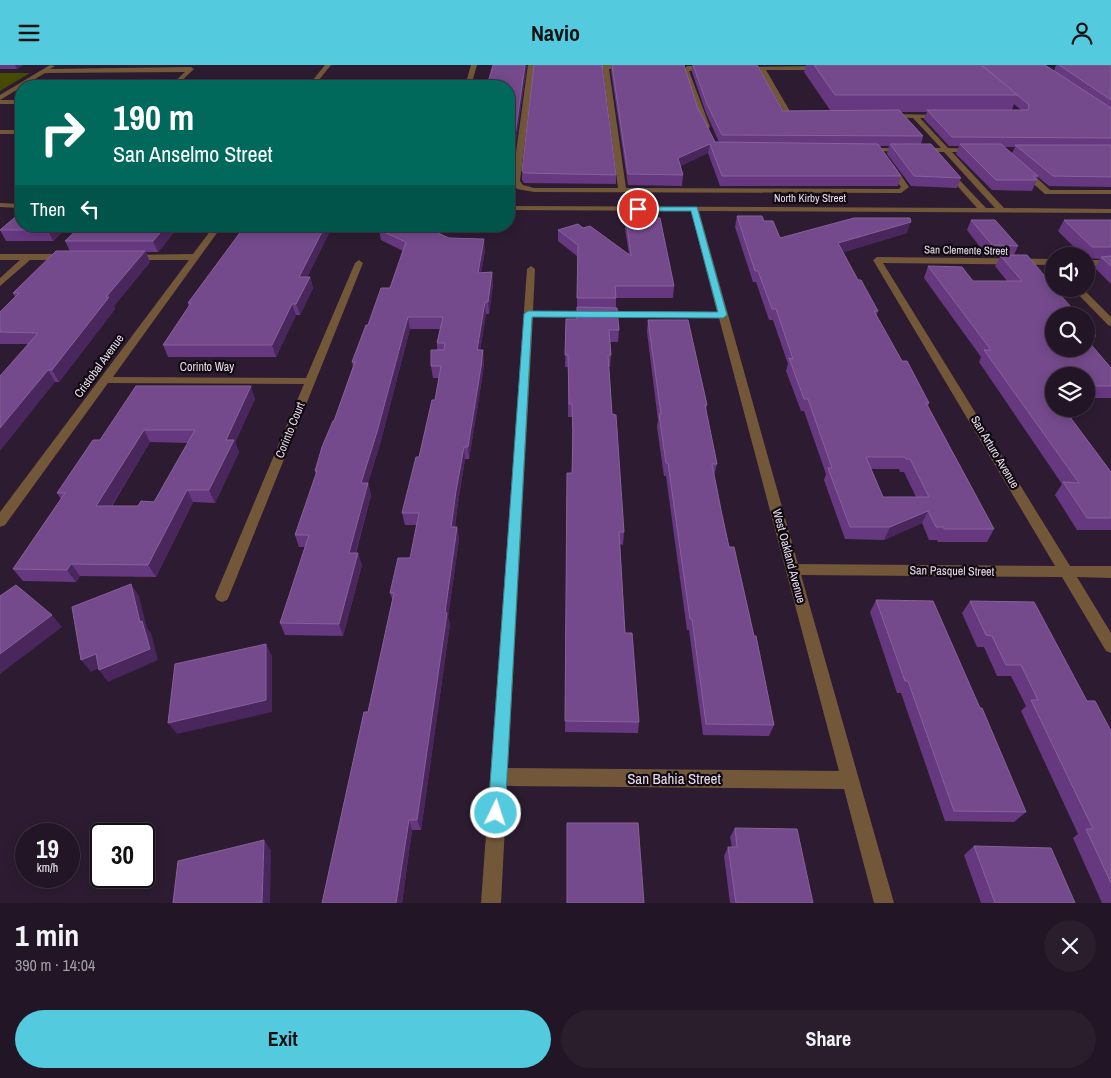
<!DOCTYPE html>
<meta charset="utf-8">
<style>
body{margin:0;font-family:"Archivo Narrow",sans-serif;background:#2a1e2d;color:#f1f3f6;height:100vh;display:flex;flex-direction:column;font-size:19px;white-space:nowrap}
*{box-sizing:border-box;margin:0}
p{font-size:16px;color:#a29fa7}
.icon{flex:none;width:28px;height:28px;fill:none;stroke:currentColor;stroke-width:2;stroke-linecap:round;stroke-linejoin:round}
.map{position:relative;height:838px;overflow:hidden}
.panel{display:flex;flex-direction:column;background:#221525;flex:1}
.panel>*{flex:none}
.banner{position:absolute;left:15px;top:15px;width:500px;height:152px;border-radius:20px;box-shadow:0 2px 12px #0003,0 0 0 1px #3f3442;background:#00695c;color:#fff;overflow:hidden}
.buttons{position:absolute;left:1045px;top:182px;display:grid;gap:10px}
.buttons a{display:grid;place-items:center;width:50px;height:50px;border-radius:50%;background:#221525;box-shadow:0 2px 12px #0003,0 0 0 1px #3f3442;font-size:25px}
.speed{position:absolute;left:15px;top:758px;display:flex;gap:10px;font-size:25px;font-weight:700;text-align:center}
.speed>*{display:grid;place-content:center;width:65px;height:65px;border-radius:50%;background:#221525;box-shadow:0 2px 12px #0003,0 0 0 1px #3f3442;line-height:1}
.speed small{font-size:12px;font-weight:400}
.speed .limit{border:2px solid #111;border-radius:8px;background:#fff;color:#111}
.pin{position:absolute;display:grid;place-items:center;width:42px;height:42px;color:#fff;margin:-21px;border:2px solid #fff;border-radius:50%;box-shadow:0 1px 5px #0007}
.me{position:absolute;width:55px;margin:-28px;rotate:4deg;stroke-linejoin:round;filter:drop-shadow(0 0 4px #0008)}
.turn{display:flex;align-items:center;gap:18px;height:105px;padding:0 15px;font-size:22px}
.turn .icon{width:65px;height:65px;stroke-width:2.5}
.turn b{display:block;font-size:35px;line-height:42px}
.then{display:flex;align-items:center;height:48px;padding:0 15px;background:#0003;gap:10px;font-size:19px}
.round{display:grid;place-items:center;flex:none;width:52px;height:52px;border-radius:26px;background:#2a1e2d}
.summary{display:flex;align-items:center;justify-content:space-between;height:85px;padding:0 15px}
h1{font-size:30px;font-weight:700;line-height:38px}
.action{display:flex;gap:10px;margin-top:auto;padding:10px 15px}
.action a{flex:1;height:58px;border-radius:30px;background:#54cade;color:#111;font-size:20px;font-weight:700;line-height:58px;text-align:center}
.action a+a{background:#2a1e2d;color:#f1f3f6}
header{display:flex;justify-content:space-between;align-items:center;height:65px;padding:0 15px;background:#54cade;color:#111;font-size:22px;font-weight:700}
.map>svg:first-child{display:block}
.green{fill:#464a02}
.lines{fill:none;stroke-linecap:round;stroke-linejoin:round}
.minor{fill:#725838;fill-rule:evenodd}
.wall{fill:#663880;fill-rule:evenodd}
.shaded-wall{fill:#49265c}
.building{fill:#744a8c;stroke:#86619a;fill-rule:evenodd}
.route{fill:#54cade;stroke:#378390}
.labels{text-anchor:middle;stroke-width:4.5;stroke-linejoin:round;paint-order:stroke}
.far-street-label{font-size:11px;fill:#e8ddeb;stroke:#110a13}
.street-label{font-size:12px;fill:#e8ddeb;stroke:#110a13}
.near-street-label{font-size:15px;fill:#e8ddeb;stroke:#110a13}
</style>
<header><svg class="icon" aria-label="menu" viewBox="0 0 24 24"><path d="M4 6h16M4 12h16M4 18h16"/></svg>Navio<svg class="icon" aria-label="person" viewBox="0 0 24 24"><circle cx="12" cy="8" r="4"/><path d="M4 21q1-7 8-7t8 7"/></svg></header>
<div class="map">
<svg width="1111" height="838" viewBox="0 0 1111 838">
<rect width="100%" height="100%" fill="#2d1c31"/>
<path class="green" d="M0 8H30L0 26Z"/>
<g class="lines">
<g class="minor">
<path d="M50 0 55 1 50 4 191 2 194 4 176 21H170L185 7 45 8 0 35V30Z"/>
<path d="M325 0H331L314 21H308Z"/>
<path d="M471 0H477L471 21H465Z"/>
<path d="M528 0H534L520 116 523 120 534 123H618L603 4 582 2 585 0H627L629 3 609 4 626 123 899 124 901 122 886 101 890 99H893L909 122 901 128 534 127 517 124 512 116Z"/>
<path d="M709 1 711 4 689 6 710 62 707 64 704 62 683 6 687 1Z"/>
<path d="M739 2 821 1 824 3 821 5H766L791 48 803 50 800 52 786 50 760 5H741Z"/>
<rect x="0" y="35" width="21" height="4"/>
<path d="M890 49 944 50 945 51 942 53H920L948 83 975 84 976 85 973 87H952L1004 143 1111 144V148L699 146 798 499 1055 501 873 195 877 192 1054 194V200L883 198 1070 501H1111V513L1077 512 1111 568V588L1106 586 1062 512 801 510 894 838H874L844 724 507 721 501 838H481L527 204 531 201 535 204 533 246 717 247 691 146 509 145V141L977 143 945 107V103H948L986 143H995L944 87 864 86 863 85 866 83H941L913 53 888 52 887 51ZM533 252 719 253 839 706 508 703Z"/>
<rect x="0" y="65" width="21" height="4"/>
<path d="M1021 104H1027L1050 125H1111V129H1045L1021 108Z"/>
<path d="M0 138 21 139V143L0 142Z"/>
<path d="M214 161H222L113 312 306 313 355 198 359 195 363 198 229 531 227 535 222 537 217 535 215 531 304 319 108 318 5 460 0 462V447L189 195H133L130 194V190L193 189Z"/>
<path d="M0 189H65L69 192 65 195H30L0 221V213L20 195H0Z"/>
<rect x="1086" y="195" width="25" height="6"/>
<path d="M1073 224H1083L1111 252V261L1108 260Z"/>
</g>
</g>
<g class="wall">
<path d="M0 0H23L17 4H0Z"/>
<path d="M493 0H527L511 109 512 120H509V21Z"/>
<path d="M611 0H684L697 41 715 77H719L706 48 692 7V0H757L783 46 830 45 804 7 806 0H1045L1054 6 1056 0H1111V122L1049 121 1038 112 1032 126 992 125 956 89 959 81H949L924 54 927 47H901L923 71 921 79 961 113 957 123 911 121 887 89 889 81H879L901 111 898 121H720L708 88 680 101 683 110 682 121 628 120 611 6ZM1014 39 1021 45H1012ZM1004 82H1015L1012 88Z"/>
<path d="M522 106 616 110V119L524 118 522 115Z"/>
<path d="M737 151 764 156 780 173 907 168 843 187 858 215 878 246 876 251 902 296 929 338 928 341 994 464 987 477H938L937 475H929L922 458 884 475 845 474 824 415 826 409 804 346H801L786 306 788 299 773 255H769L756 217H753L735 162ZM871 404H899L900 407H904L916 432H883Z"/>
<path d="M626 153 674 221 673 233H616V243L619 265 618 277H610L611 290 610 302H609L612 349 624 467 623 480 620 479 625 568 639 657 638 668 565 667 567 408H572V352H568V302H565L566 254H577V191L558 176V165L583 163 629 189 625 164Z"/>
<path d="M971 155 1018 181 1014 190 1086 284V260L1096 271 1091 279 1111 303V333H1086V311H1054V344L1111 407V465H1077L1055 430 1062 419 979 297 981 292 924 213 928 201 973 216H1007L995 201 1000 192 987 191 967 165Z"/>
<path d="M1064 155H1111V219L1095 203 1100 194 1086 193V191H1083L1058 166Z"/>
<path d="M69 161 53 176H6L0 165Z"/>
<path d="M81 161H179L158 187H146L150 197 114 241 115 244 59 317H55L28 279H0V247L15 232 13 228 70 186 65 176Z"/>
<path d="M296 161H329L330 166 307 212H310L313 223 300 250H296L276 292H168L163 280 189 242 188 238 287 163Z"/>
<path d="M379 165 449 173 485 185 481 208 492 207 493 219 489 249H486L480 285 484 297 482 314 469 394H465L458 438 455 462H457L459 474 448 552 450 559 421 765H412L402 838H322L368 647 393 536 390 528 410 493 417 460H405L402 448 419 392 435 335 439 313H433L431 301 437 285V278L440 264H410L380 379 368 418 371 430 356 488 362 500 343 571 285 570 280 558 305 482H299L295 470 316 409 315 406 334 356 353 302 352 297 368 260 390 223 403 186 381 175Z"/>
<path d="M648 255 707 340 706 345 717 399 714 410 721 445 729 482 774 660 769 671 703 670 689 565H687L666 411H664L657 362 658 355 647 267Z"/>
<path d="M255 334 235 377 239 387 215 438 193 437 156 512 80 511 76 517 23 516 13 504 61 434 57 428 100 375ZM150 377 188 378 154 437 138 441H112Z"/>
<path d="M876 535 1026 747 1014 757 945 756 901 628H897L870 547Z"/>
<path d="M970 536 1087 636 1111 666V838H1102L1073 773 1078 769 1021 646 1026 641 1011 611H997L984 582H977L962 548Z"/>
<path d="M735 763 813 838H730L724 791 728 782H732L730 772Z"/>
<path d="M974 781 1075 838H981L964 790Z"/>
</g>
<g class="shaded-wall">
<path d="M15 0H23L17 4Z"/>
<path d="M525 0H527L511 110 510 106Z"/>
<path d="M710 79 708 88 677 103 678 93Z"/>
<path d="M911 157 907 168 835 190 838 178Z"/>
<path d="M52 161H69L53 176 48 165Z"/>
<path d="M166 161H179L158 187 153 176Z"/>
<path d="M278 161H287L288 165 282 175Z"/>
<path d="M325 161H329L330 166 302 223 299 212Z"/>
<path d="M484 174 485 185 479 219 478 208Z"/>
<path d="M145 186 150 197 114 241 115 244 59 317 52 305 106 232Z"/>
<path d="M492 207 493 219 489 249 488 237Z"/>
<path d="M310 212 313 223 300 250 296 239Z"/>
<path d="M485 237 486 249 478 297 477 285Z"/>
<path d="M292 239 296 250 276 292 272 280Z"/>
<path d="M408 252 410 264 380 379 368 418 371 430 352 500 349 488 361 418Z"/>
<path d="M483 285 484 297 482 314 469 394 468 382Z"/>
<path d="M48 305 55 317 0 386V363Z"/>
<path d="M251 321 255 334 235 377 239 387 215 438 209 425 226 375Z"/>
<path d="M144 365 150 377 104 453 96 441Z"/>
<path d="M464 382 465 394 458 438 453 474 451 462 456 426Z"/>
<path d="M187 425 193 437 156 512 148 500Z"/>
<path d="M928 446 922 458 884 475 890 462Z"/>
<path d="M457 462 459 474 448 552 450 559 421 765 417 755Z"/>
<path d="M358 488 362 500 343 571 339 559Z"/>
<path d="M71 499 80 511 76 517 67 505Z"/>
<path d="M131 519 139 531 147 563 151 568 158 595 108 617 99 605 140 557Z"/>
<path d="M52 550 62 562 0 609V589Z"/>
<path d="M266 579 272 591V647L177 669 168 658Z"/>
<path d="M96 589 105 600 91 607 81 595Z"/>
<path d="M409 755 412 765 402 838H396Z"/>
<path d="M264 775 271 785 270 838H262Z"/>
</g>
<g class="building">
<path d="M493 0H525L510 106 512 110H509V21H487Z"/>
<path d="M534 0H602L616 110 524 108 522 106Z"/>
<path d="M612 0H684L697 41 715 77 878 79 901 111H722L710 79 678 93 683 110 628 109Z"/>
<path d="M693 0H757L783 46 899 45 923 71 722 70 707 39Z"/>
<path d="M814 0H981L1018 30H835Z"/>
<path d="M982 0H1045L1111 43V73L952 72 927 45H1028L1029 40Z"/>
<path d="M1059 0H1111V35Z"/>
<path d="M890 79H931L961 113 914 111Z"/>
<path d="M960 79H1001L1038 111H1033L1037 115H996Z"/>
<path d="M1015 80H1111V112L1053 111Z"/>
<path d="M20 148H21V161H52L48 165H0Z"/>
<path d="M737 151H762L764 156H773L780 173 854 153H910L911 157 838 178 858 215H861L878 246H874L902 296H907L929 338H926L994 464H944V462H936L928 446 890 462H850L828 403H832L808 334H804L789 293 793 294 776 244H772L758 206H755ZM866 392H905L906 394H910L929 432H883Z"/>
<path d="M626 153H660L674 221H615L616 233H577L578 180 558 165 578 159 583 163 590 161 631 191Z"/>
<path d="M971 155H995L1018 181 992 180Z"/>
<path d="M1064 155H1111V182H1092Z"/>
<path d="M81 161H166L153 176H65Z"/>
<path d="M245 161H280L279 164 296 161H325L299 212H310L296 239H292L272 280H163L191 238H188Z"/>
<path d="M387 161H423L449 173 484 174 478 208 492 207 488 237H485L477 285H483L481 302 468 382H464L456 426 451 462H457L445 547 447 548 417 755H409L396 838H322L364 647H368L394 528H390L398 493H410L419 448H402L416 392H419L432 335H435L441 301H431V285H444L445 278H437L443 252H408L377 367 361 418H368L349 488H358L339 559 280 558 309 470H295L317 406H315L322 382 333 356H334L355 297H352L366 260H368L381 223H390L406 177 379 165Z"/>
<path d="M56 186H145L106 232H109L52 305H48L0 363V311L38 268 0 267V247L19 228H13Z"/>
<path d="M1000 190H1027L1054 222V224H1055L1079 251H1054V284H1086V274L1111 303V321H1086V311H1054V328H1052L1054 330V344H1064L1111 407V453H1087L1063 417 1079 418 984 285H991L928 201 962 202 973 216H1022Z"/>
<path d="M1111 191V201L1101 192Z"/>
<path d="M577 242 617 243 619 265H609L611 290H608L612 349 616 350 624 467H619L625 568H632L639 657 565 656 567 408H572L573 368 572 339H569L568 290H565L566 254H577Z"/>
<path d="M648 255H688L707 340H705L717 399H712L721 445 729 482H734L754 571H756L774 660 706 659 692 554H690L668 398H666L659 349H661Z"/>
<path d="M1086 260 1096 271H1086Z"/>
<path d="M136 321H251L226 375H234L209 425H187L148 500 71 499 67 505 13 504 65 428H57L93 375H100ZM144 365H195L154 437 141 436 138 441H96Z"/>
<path d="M131 519 140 557 142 556 150 584 99 605 96 589 81 595 72 542Z"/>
<path d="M16 520 52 550 0 589V531Z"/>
<path d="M876 535 933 536 980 643H982L1026 747 954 746 908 616H905Z"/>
<path d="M970 536 1034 537 1087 636H1095L1111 666V818L1086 764H1093L1031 635H1038L1021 600H1006L992 571 986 570Z"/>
<path d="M266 579V635L168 658 175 599Z"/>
<path d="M567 758H638L644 838H567Z"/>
<path d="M735 763 797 764 813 838H736L728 782H737Z"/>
<path d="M264 775 262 838H173L178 796Z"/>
<path d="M974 781 1051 783 1075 838H995Z"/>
</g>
<path class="route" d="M636 142H697L727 250 723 253 532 252 505 748 502 754 496 756 491 754 488 748 524 249 528 246 718 247 691 146H638L635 144Z"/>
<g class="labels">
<g class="far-street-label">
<text x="810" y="137">North Kirby Street</text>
<text transform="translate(966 185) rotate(1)" y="4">San Clemente Street</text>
</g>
<g class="street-label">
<text transform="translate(99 301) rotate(-54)" y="4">Cristobal Avenue</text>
<text x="207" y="306">Corinto Way</text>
<text transform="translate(290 365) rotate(-68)" y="4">Corinto Court</text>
<text transform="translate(995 387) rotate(59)" y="4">San Arturo Avenue</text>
<text transform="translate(789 491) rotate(75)" y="4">West Oakland Avenue</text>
<text transform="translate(952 506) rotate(1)" y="4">San Pasquel Street</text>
</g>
<g class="near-street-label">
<text x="674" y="719">San Bahia Street</text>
</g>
</g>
</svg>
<div class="buttons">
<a><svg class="icon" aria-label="sound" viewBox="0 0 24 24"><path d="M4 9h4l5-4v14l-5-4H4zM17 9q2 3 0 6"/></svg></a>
<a><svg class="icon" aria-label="search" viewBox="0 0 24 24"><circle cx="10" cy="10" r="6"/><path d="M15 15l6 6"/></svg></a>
<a><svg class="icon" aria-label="layers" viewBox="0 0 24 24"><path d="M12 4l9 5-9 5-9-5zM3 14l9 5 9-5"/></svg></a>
</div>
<div class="speed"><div>19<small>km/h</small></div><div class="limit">30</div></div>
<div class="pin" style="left:638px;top:144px;background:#d93025"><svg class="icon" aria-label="arrive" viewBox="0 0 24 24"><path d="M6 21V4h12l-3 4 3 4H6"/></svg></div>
<svg class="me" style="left:496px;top:748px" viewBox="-20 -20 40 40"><circle r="17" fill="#54cade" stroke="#fff" stroke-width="3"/><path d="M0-11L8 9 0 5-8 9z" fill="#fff"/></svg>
<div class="banner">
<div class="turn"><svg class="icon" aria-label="right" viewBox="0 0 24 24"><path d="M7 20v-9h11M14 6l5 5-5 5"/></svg><div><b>190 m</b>San Anselmo Street</div></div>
<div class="then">Then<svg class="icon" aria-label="left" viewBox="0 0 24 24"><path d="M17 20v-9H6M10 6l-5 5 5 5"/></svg></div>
</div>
</div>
<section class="panel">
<div class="summary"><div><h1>1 min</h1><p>390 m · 14:04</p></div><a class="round"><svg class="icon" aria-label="close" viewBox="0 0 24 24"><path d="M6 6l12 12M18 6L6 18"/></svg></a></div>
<div class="action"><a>Exit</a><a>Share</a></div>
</section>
